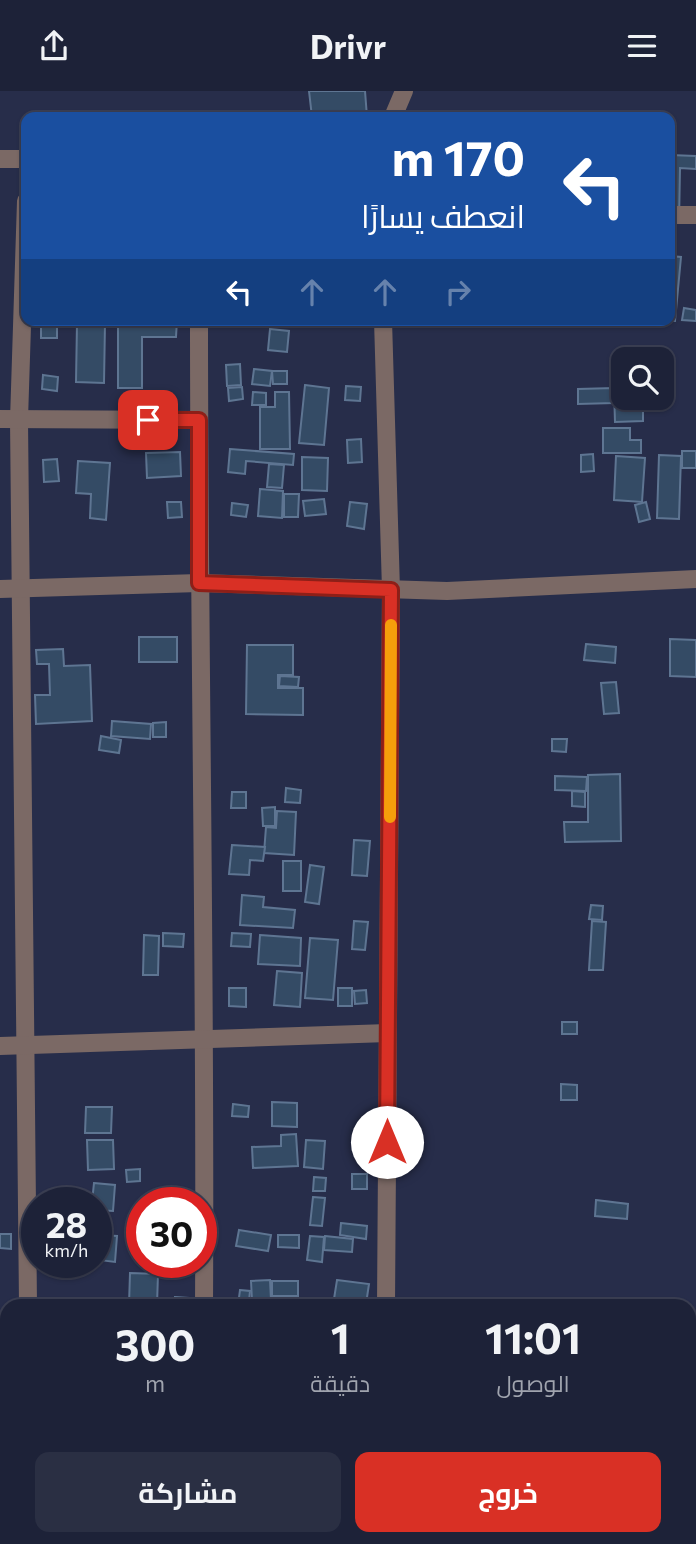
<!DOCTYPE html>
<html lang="ar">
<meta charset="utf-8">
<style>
body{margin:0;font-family:Commissioner,Cairo,sans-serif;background:#2a2f43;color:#f1f3f6;direction:rtl;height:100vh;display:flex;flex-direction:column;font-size:26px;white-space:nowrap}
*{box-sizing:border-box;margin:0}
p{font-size:23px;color:#a0a4ae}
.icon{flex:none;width:38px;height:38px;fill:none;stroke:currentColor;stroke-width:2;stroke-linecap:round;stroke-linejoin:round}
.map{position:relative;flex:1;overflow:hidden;direction:ltr}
.sheet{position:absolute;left:0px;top:1208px;width:696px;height:247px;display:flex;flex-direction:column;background:#1d2238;border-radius:21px 21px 0 0;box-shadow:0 2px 5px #0004,0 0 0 2px #3b3f53;direction:rtl}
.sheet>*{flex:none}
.top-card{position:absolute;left:21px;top:21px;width:654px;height:214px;border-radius:14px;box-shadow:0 2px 5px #0004,0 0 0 2px #3b3f53;direction:rtl;background:#1a4fa0;color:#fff;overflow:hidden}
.tools{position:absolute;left:611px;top:256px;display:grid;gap:14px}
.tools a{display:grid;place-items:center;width:63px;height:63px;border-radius:14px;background:#1d2238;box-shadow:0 2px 5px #0004,0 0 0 2px #3b3f53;font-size:35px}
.speed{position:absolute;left:21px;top:1096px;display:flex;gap:14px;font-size:35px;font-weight:700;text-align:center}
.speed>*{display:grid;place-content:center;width:91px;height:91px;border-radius:50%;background:#1d2238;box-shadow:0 2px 5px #0004,0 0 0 2px #3b3f53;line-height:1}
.speed small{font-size:18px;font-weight:400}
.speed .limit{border:10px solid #d22;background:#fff;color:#111}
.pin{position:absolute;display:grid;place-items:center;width:60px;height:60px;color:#fff;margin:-30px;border-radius:14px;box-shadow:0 4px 10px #0006}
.me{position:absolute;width:77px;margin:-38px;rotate:0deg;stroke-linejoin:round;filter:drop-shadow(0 0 5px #0008)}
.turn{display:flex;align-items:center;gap:24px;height:147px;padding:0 35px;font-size:32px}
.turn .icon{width:91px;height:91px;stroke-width:2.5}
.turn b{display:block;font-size:49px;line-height:60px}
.lanes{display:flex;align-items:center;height:66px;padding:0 35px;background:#0003;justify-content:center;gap:35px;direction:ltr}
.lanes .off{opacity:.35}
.eta{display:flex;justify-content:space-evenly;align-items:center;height:119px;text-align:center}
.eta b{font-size:42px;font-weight:700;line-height:49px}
.primary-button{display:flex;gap:14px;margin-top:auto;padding:14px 35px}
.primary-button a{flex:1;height:80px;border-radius:14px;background:#d93025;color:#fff;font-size:28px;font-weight:700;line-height:80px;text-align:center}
.primary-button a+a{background:#2a2f43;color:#f1f3f6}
header{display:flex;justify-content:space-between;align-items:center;height:91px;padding:0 35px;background:#1d2238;font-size:32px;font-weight:700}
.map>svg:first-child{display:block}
.building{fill:#344b65;stroke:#5e7592;stroke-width:2}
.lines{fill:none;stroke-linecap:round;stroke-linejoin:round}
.street{stroke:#7b6965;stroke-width:18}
.route-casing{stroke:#8d1f18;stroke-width:18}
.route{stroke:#d93025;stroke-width:12}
.slow{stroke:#f59e0b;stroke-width:12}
</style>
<header><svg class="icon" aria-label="menu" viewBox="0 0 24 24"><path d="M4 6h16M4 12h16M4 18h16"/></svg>Drivr<svg class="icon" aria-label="share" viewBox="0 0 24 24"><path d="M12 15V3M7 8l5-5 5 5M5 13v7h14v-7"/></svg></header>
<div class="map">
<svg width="696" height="1453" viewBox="0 0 696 1453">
<rect width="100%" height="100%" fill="#272d4a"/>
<g class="building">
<path d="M309 0H365L367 26H312Z"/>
<path d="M670 64 696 65V78L680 77 679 131H670Z"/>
<path d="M670 165 681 166 675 230 663 229H670Z"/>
<path d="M684 217 696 219V230L682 229Z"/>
<path d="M118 229H177L176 246H142V297H118Z"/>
<path d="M77 232H105L104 292 76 291Z"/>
<rect x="41" y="234" width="16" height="13"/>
<path d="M270 238 289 240 287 261 268 259Z"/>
<path d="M240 273 241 294 227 295 226 274Z"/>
<path d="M254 278 272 280 270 295 252 293Z"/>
<path d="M272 280H287V293H273Z"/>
<path d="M43 284 58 286 57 300 42 298Z"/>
<path d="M305 294 329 297 324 354 299 352Z"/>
<path d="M346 295 361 296 360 310 345 309Z"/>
<path d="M242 296 243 308 229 310 228 297Z"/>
<path d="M614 297V312L578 313V298Z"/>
<path d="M614 298H623V306H643V330L615 331Z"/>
<path d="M253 301 266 302V314H252Z"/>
<path d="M275 301H289L290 358H260V316H275Z"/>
<path d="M603 337H630V349H641V362H603Z"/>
<path d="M361 348 362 371 348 372 347 349Z"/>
<path d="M230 358 294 363 293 374 246 370 245 383 228 381Z"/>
<rect x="682" y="360" width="14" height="17"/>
<path d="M180 361 181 385 147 387 146 362Z"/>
<path d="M593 363 594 380 581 381V364Z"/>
<path d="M659 364 681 365 679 428 657 427Z"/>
<path d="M616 365 645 367 642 411 614 409Z"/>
<path d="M302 366 328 367 327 400 302 399Z"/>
<path d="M57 368 59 390 44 391 43 369Z"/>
<path d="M78 370 110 372 106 429 90 427 91 403 76 402Z"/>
<path d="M269 373 284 374 282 397 267 396Z"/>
<path d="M260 398 283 400 282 427 258 425Z"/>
<path d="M284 403H299L298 426H284Z"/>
<path d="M324 408 326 423 305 425 303 410Z"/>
<path d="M167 411H181L182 426 168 427Z"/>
<path d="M350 411 367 413 364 438 347 435Z"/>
<path d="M646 411 650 428 639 431 635 414Z"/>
<path d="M232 412 248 414 246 426 231 424Z"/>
<rect x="139" y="546" width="38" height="25"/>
<path d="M670 548 696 549V586L670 585Z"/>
<path d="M586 553 616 556 615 572 584 569Z"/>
<path d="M247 554H293V584H278V597H303V624L246 623Z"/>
<path d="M63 558 64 575 90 574 92 630 36 633 35 604H50L49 573H37L36 559Z"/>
<path d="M280 585 299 586 298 596 279 595Z"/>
<path d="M616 591 619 622 604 623 601 592Z"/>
<path d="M112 630 151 633 150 648 111 645Z"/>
<path d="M166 631V646H153V632Z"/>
<path d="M101 645 121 649 119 662 99 659Z"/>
<path d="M552 648H567L566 661 552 660Z"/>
<path d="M620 683 621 750 565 751 564 731H588V684Z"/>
<path d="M555 685 587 686 586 700 555 699Z"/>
<path d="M286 697 301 699 300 712 285 711Z"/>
<path d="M572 700 585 701V716L572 715Z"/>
<path d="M232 701H246V717H231Z"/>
<path d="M275 716V735H263L262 717Z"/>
<path d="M277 720 296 721 294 764 264 762 266 736 276 737Z"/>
<path d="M354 749 370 750 367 785 352 784Z"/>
<path d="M232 754 265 756 263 770 250 769 249 784 229 783Z"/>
<rect x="283" y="770" width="18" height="30"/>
<path d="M310 774 324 776 319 813 305 811Z"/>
<path d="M242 804 264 806 263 816 295 819 293 837 240 834Z"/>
<path d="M591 814 603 815 602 829 589 828Z"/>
<path d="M354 830 368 831 365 859 352 858Z"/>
<path d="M592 830 606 831 603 879H589Z"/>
<path d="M163 842 184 843 183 856 163 855Z"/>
<path d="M232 842 251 843 250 856 231 855Z"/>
<path d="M144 844 159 845 158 884H143Z"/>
<path d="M260 844 301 847 300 875 258 873Z"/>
<path d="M310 847 338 849 333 909 305 907Z"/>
<path d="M277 880 302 882 300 916 274 914Z"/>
<path d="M229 897H246V916L229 915Z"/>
<rect x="338" y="897" width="14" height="18"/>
<path d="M366 899 367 912 355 913 354 900Z"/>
<rect x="562" y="931" width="15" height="12"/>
<path d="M561 993 577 994V1009H561Z"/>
<path d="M272 1011 297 1012V1036L272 1035Z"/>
<path d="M233 1013 249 1015 248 1026 232 1025Z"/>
<path d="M86 1016H112L111 1042H85Z"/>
<path d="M296 1043 298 1075 253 1077 252 1056 281 1055V1044Z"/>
<path d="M87 1049H113L114 1078 88 1079Z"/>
<path d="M306 1049 325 1050 323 1078 304 1076Z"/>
<path d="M140 1078V1090L127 1091 126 1079Z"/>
<rect x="352" y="1083" width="15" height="15"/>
<path d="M314 1086 326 1087 325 1100H313Z"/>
<path d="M94 1092 115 1094 113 1120 96 1119V1111H92Z"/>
<path d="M313 1106 325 1107 322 1135 310 1134Z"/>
<path d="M596 1109 628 1113 627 1128 595 1125Z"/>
<path d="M142 1127V1156H130L129 1128Z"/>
<path d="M341 1132 367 1135 366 1148 340 1144Z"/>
<path d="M239 1139 271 1144 268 1160 236 1155Z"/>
<path d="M0 1143H11V1158L0 1157Z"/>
<path d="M101 1144 117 1145 115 1171 99 1169Z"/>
<path d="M278 1144H299V1157L278 1156Z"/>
<path d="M310 1145 324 1146 322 1171 307 1169Z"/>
<path d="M325 1145 353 1148 352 1161 324 1159Z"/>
<path d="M172 1171H187V1176L173 1178Z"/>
<path d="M130 1182 158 1183 157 1214H129Z"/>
<path d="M270 1189 271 1209 252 1210 251 1190Z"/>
<path d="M337 1189 369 1193 366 1213 334 1208Z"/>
<rect x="272" y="1190" width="26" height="15"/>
<path d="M240 1199 250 1200 249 1210 262 1211V1214H238Z"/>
<path d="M175 1206 189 1207V1214H175Z"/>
<path d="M99 1209 115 1210V1214H99Z"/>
<rect x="595" y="1209" width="32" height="5"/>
<rect x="274" y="1210" width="24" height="4"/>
<rect x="97" y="1447" width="16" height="6"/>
<rect x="128" y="1447" width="13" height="6"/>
<path d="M152 1447 181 1448V1453H151Z"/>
</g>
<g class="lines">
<g class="street">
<path d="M393 26 404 0"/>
<path d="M0 68H26"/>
<path d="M26 110 19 329 28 1214"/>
<path d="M670 124H696"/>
<path d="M199 229C199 558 206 886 204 1214"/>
<path d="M383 229 391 499 386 1214"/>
<path d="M0 328 199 329"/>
<path d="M0 498 199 492 447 500 696 488"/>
<path d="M0 955 388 942"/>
<path d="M0 1361H7"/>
<path d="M30 1447V1453"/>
<path d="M204 1447V1453"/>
<path d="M385 1453V1447"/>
</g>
</g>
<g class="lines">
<defs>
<path id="route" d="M148 329H199V492L391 499 387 1051"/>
</defs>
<use href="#route" class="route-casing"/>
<use href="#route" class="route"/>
<path class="slow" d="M390 726 391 534"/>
</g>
</svg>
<div class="tools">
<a><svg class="icon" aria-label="search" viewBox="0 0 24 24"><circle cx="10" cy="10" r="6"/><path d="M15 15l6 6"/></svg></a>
</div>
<div class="speed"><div>28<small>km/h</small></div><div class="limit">30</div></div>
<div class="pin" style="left:148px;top:329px;background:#d93025"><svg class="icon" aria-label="arrive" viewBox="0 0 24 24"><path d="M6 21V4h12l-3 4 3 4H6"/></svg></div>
<svg class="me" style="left:387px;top:1051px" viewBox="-20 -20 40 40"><circle r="19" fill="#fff"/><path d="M0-13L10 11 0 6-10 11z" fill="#d93025"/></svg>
<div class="top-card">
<div class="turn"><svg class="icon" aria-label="left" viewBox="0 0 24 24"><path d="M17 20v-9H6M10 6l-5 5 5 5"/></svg><div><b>170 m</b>انعطف يسارًا</div></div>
<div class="lanes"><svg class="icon" aria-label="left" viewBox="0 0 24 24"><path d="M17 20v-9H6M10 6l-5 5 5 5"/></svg><svg class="icon off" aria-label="ahead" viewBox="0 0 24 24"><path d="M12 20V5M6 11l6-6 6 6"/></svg><svg class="icon off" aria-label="ahead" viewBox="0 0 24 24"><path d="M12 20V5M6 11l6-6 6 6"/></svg><svg class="icon off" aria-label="right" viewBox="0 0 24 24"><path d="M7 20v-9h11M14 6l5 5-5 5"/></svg></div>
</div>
<section class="sheet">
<div class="eta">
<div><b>11:01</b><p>الوصول</p></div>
<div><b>1</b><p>دقيقة</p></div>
<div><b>300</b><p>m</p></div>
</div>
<div class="primary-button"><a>خروج</a><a>مشاركة</a></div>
</section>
</div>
